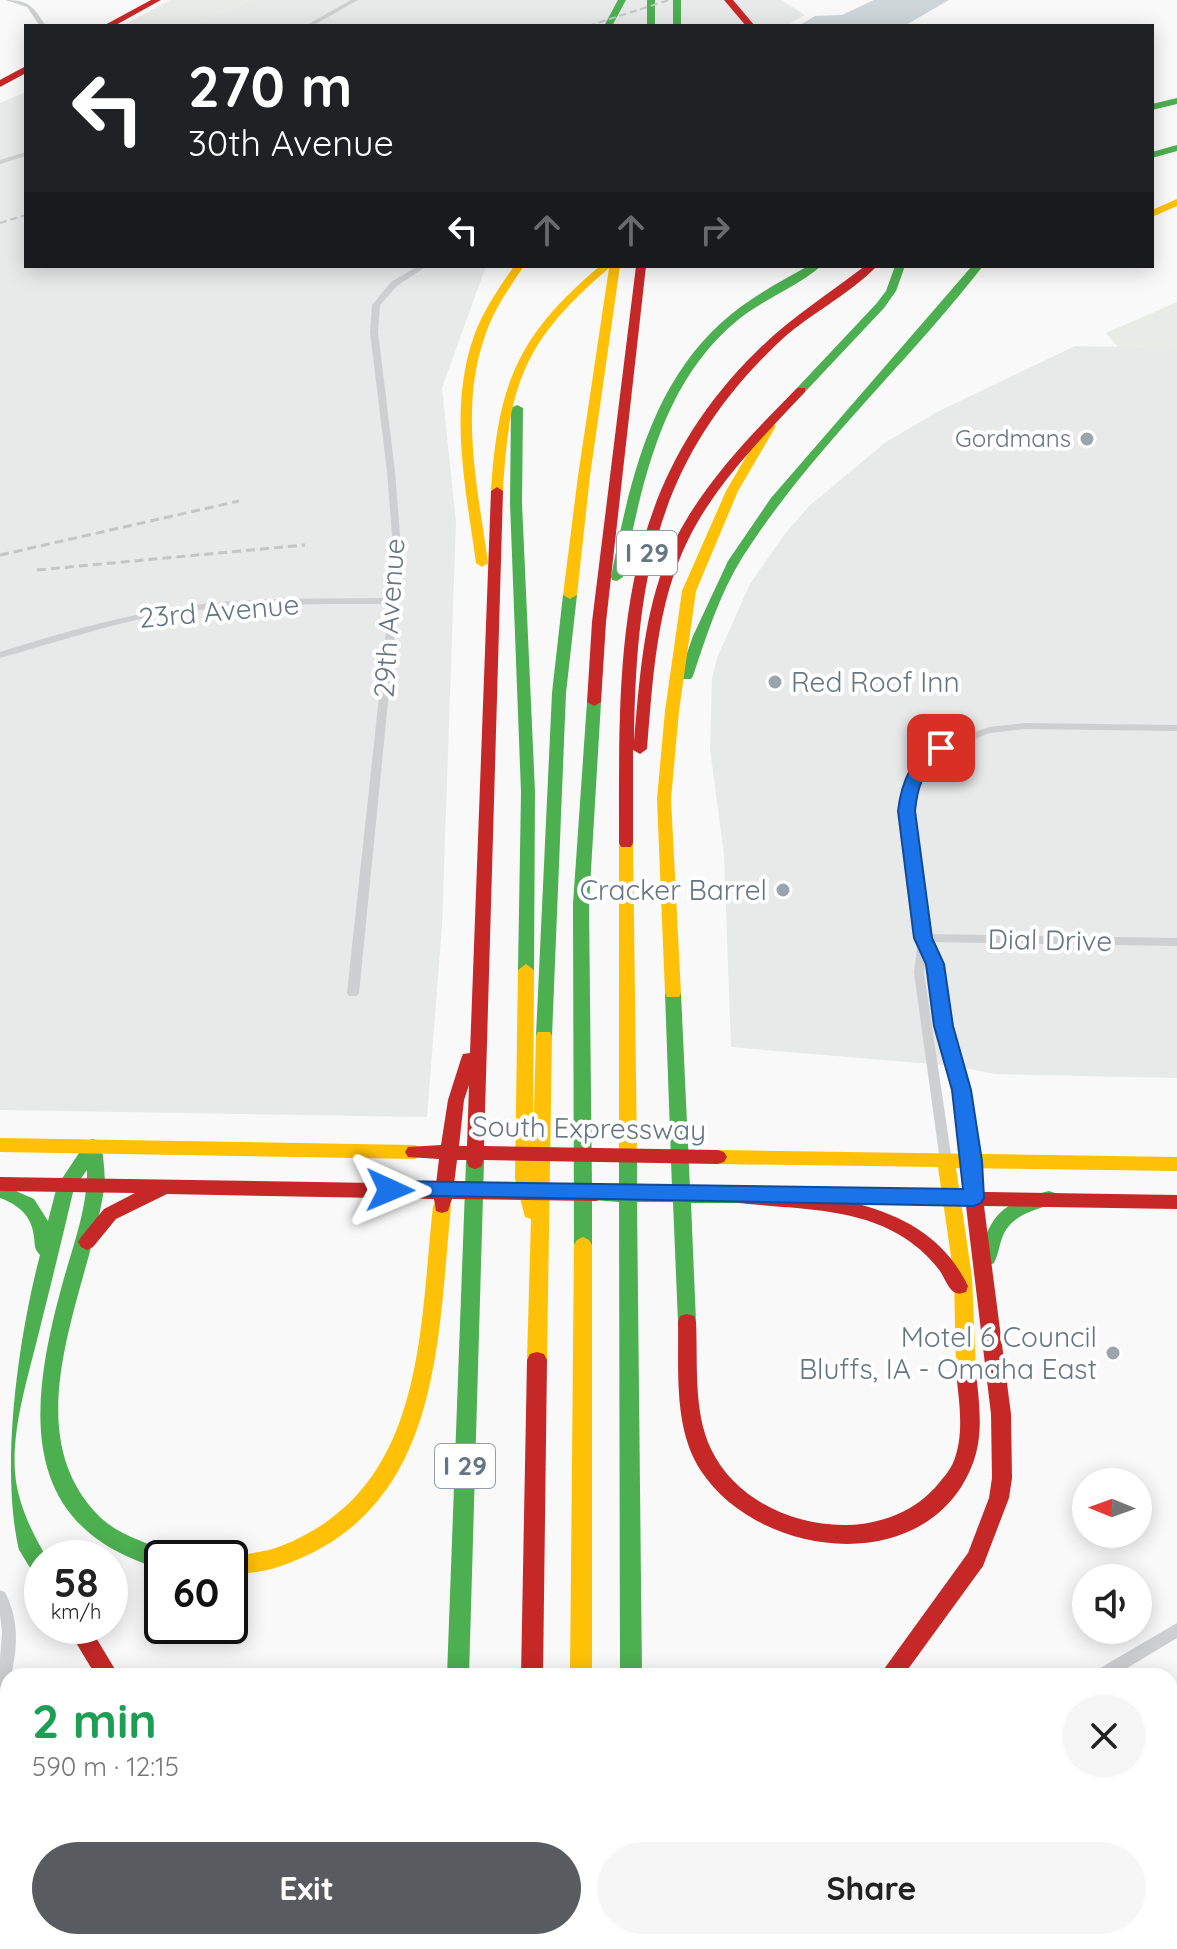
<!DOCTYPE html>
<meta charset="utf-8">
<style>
body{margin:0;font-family:Quicksand,sans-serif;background:#f6f6f6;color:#222;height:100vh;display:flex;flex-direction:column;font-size:30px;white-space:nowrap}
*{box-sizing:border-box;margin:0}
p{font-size:26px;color:#767676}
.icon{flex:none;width:44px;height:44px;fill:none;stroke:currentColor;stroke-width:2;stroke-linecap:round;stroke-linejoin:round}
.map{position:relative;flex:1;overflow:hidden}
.panel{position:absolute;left:0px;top:1668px;width:1178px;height:282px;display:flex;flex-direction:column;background:#fff;border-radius:24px 24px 0 0;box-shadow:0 4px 20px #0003}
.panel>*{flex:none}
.guide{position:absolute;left:24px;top:24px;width:1130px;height:244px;border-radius:0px;box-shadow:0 4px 20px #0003;background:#202124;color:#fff;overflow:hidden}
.needle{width:52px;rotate:271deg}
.fabs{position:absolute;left:1072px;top:1468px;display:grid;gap:16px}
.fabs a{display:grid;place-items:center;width:80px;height:80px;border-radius:50%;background:#fff;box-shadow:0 4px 20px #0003;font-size:40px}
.speed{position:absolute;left:24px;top:1540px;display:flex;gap:16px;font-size:40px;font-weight:700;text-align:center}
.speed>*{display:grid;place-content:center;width:104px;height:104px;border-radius:50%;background:#fff;box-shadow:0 4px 20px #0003;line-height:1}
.speed small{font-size:20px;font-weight:400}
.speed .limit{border:4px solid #111;border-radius:12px;background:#fff;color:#111}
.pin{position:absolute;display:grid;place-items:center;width:68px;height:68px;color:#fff;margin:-34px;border-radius:16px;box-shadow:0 4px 12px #0006}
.me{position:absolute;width:88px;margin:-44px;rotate:91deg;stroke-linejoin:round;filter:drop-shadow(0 0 6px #0008)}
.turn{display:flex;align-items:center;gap:28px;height:168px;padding:0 32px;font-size:36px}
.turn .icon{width:104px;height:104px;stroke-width:2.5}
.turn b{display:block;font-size:56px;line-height:68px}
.lanes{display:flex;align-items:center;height:76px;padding:0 32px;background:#0003;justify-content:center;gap:40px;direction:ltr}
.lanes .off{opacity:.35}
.round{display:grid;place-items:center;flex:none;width:84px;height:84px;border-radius:42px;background:#f6f6f6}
.head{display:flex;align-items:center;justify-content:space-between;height:136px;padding:0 32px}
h1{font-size:48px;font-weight:700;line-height:60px;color:#1e9e55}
.action{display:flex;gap:16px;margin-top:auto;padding:16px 32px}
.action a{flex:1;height:92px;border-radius:48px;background:#585c60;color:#fff;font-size:32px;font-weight:700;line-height:92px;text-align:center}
.action a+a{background:#f6f6f6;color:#222}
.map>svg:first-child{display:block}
.built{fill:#e8e9e9}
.green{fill:#e8ebe6}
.water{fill:#ced6d9}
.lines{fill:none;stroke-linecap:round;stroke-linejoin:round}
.street{fill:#cecfd0;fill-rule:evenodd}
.fast{fill:#4caf50;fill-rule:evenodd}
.slow{fill:#ffc107;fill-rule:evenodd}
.jam{fill:#c62828;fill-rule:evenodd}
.rail-far1{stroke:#c3c5c6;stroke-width:2;stroke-dasharray:7 4;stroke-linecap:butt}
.rail{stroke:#c3c5c6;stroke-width:3;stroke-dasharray:9 5;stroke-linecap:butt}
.route{fill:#1a73e8;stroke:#114b97;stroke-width:2}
.poi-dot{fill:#99a4ac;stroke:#fff;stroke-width:3}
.labels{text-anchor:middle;stroke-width:8;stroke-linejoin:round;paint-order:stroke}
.far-poi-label{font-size:24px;fill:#657683;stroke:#fff;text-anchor:end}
.shield{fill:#fff;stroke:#939fa8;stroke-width:2}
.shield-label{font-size:26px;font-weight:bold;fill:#657683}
.street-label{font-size:28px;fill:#657683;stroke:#fff}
.poi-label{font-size:28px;fill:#657683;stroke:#fff;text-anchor:end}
</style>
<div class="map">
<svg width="1177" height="1949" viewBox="0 0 1177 1949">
<rect width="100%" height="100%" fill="#f9f9f9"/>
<g class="built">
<path d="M250 0H781L805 15 785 26H192Z"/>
<path d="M26 92V266H486L442 388 456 522 442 926 427 1117 0 1110V103Z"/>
<path d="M1075 346 1177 348V1078L995 1074 954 1066 731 1047 724 855 710 749 712 678 717 658 750 584 784 535 809 506 886 442 939 411Z"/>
</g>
<g class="green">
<path d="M170 0H250L192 26H122Z"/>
<path d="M1177 302V348L1118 347 1106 333Z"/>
</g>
<path class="water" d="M874 0H949L904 26H798L815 16 842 15Z"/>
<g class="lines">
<g class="street">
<path d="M6 0C30 0 34 8 46 26H40L27 7Z"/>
<path d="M351 0H358L312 26H305Z"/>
<path d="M26 152V156L0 164V160Z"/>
<path d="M418 266H427L397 286 380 305 378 332 395 471 402 561 359 993 357 996H349L347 993 389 604C313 604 237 603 161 615 106 625 54 643 0 658V652C69 630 138 611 210 603 270 597 330 599 390 598L394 561 387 471 370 332 372 305 391 282Z"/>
<path d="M1025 723 1177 725V731L1025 729 990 733 944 750 928 764 916 783 912 811 928 934 1177 938V946L930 942 940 964 949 1026 967 1090 978 1161 980 1198 978 1202 974 1203 970 1202 968 1198 966 1161 955 1090 937 1026 930 964 926 957 924 973 952 1161 950 1164 946 1166 942 1164 940 1161 914 973 918 939 902 811 906 783 921 760 938 746 989 727Z"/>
<path d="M0 1590 5 1592C19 1620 18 1646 11 1676H8V1690L5 1698 0 1700V1659L2 1632 0 1615Z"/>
<path d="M1177 1623V1638L1114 1676H1093L1095 1671Z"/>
<rect x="0" y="1838" width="8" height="16"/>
<path d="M144 1942H160L162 1949H146Z"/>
</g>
<g class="fast">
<path d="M618 0H626L612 26H604Z"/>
<rect x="647" y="0" width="8" height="26"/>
<rect x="673" y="0" width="8" height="26"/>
<path d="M1177 98V104L1152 110V104Z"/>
<path d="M1177 145V151L1152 158V152Z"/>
<path d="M808 266H821C797 287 764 299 739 319 661 382 642 484 623 577L617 581 612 580 611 577C629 485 649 389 721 323 747 299 778 283 808 266Z"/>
<path d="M895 266H905L896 291 884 308 805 392H797V388L876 304 886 291Z"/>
<path d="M972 266H983C906 365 810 451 742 558 720 593 706 637 693 676L691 679H681L679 676 693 636 728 561 771 498Z"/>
<path d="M517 405 523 408 522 503 535 792 534 970 526 976 518 970 521 792 510 503 511 408Z"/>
<path d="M570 591 577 595 566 693 552 1036 550 1040H538L536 1036 552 693 563 595Z"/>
<path d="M594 698 601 702 589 904 592 1188 619 1187V1155L622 1150 628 1148 634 1150 637 1155V1187L672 1188 665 993 667 989H679L681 993 690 1188 749 1189 755 1191 758 1196 755 1201 749 1203H691L696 1322 694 1328 687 1330 680 1328 678 1322 673 1202H637L642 1676H620L619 1202 592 1200V1245L589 1250 583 1253 577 1250 574 1245 573 904 587 702Z"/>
<path d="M93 1139 99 1141 102 1146C103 1160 106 1175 104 1189 89 1291 12 1428 99 1516 118 1535 145 1542 169 1552L172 1558H162V1569C16 1528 29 1407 61 1289 71 1251 88 1209 87 1170L74 1188C62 1240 49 1292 36 1344 26 1384 12 1430 15 1472 17 1502 32 1533 47 1558H42V1578C31 1573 26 1560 19 1550 0 1469 18 1339 40 1255 34 1249 35 1245 34 1237 32 1216 19 1205 0 1198V1184L34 1199 48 1221 57 1186 87 1141Z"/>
<path d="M475 1155 481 1157 484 1162 469 1676H447L466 1162 469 1157Z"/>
<path d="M1049 1191 1055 1193 1058 1198 1055 1203C1034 1211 1011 1214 1002 1238 999 1247 998 1255 994 1263L988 1266 982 1263 979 1258C990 1212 1005 1202 1049 1191Z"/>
</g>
<g class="slow">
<path d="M1177 199V206L1152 217V210Z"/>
<path d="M514 266H524C509 288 493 311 485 336 459 409 478 489 488 563L482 567 476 563C466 489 448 409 474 336 483 311 499 288 514 266Z"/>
<path d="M600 266H620L590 476 577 595 570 599 563 595 578 476 609 268C525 340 509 382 503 491L497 495 491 491C498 384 517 336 600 266Z"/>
<path d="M770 422 776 426 738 491 696 591 679 711 671 799 681 993 679 997H667L665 993 657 799 665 711 682 591 726 491 764 426Z"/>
<path d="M626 838 633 843 637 1155 634 1160 628 1162 622 1160 619 1155V843Z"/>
<path d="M526 964 534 970 533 1145 536 1036 538 1032H550L552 1036 547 1360 544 1366 537 1368 530 1366 527 1360 531 1219 525 1217 515 1179 518 970Z"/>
<path d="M0 1138 414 1145 420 1147 423 1152 420 1157 414 1159 0 1152Z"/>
<path d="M718 1150 1177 1157V1171L956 1168 972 1277 976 1372 973 1378 966 1380 959 1378 956 1372 954 1277 938 1167 718 1164 712 1162 709 1157 712 1152Z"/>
<path d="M442 1199 448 1201 451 1206C437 1348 441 1513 278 1567 263 1572 246 1573 230 1577V1558H228C245 1553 264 1553 281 1546 425 1490 419 1335 433 1206L436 1201Z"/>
<path d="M583 1237 589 1240 592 1245V1676H570L574 1245 577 1240Z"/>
<path d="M231 1942H255L258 1949H234Z"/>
<rect x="619" y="1942" width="24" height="7"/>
<path d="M740 1942H764L762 1949H738Z"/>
</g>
<g class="jam">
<path d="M151 0H161L114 26H103Z"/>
<path d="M724 0H733L755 26H746Z"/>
<path d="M26 66V73L0 87V80Z"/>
<path d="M636 266H646L606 622 601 702 594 706 587 702 592 622Z"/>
<path d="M865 266H877C848 296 807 315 777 344 655 461 636 581 634 742 639 684 643 623 663 568 690 496 745 441 797 388H805V392C762 438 716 483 688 540 656 605 653 679 647 749L640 754 633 750V843L631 847H621L619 843C619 657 613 493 756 352 789 319 828 294 865 266Z"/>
<path d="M497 487 503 491 484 1146 718 1150 724 1152 727 1157 724 1162 718 1164 484 1160 481 1167 475 1169 469 1167 466 1160H457L454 1184 596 1187 602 1189 605 1194 602 1199 596 1201 452 1199 448 1211 442 1213 436 1211 434 1199 167 1194 116 1219 93 1247 87 1250 81 1247 78 1242 81 1237 104 1209 135 1193 0 1191V1177L436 1184 439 1159 408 1157 405 1152 408 1147 441 1145 448 1100 461 1059 463 1054 470 1053 491 491ZM469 1085 467 1146H459L464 1100Z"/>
<path d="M739 1189 795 1194 803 1189 1177 1195V1209L984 1206 1011 1414 1012 1478 1009 1498 983 1566 903 1676H879L968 1553 989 1498 992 1478 991 1414 966 1206 859 1204C908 1218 945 1239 968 1286L966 1292C961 1293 959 1295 954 1292 948 1288 944 1277 940 1271 928 1255 915 1244 898 1234 852 1207 791 1209 739 1203L733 1201 730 1196 733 1191Z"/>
<path d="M687 1314 694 1316 696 1322C698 1363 693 1411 711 1449 749 1530 882 1554 939 1483 944 1477 950 1470 953 1463 965 1435 959 1401 956 1372L959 1366 966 1364 973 1366 976 1372C979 1402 984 1434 973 1463 930 1578 761 1561 701 1471 673 1428 679 1371 678 1322L680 1316Z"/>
<path d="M537 1352 544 1354 547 1360 543 1676H521L527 1360 530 1354Z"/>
<path d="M66 1626H89L119 1676H96Z"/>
<rect x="437" y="1942" width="24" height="7"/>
<rect x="513" y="1942" width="24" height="7"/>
<rect x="567" y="1942" width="24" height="7"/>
</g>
<g class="rail-far1">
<path d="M588 26 669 0"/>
<path d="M0 223 26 215"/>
</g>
<g class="rail">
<path d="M0 555 239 501"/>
<path d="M37 570 305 545"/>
</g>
</g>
<path class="route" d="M941 742 949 748C927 775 919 772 915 811L932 938 944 964 953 1026 971 1090 982 1161 984 1198 981 1203 974 1206 383 1195 380 1190 383 1184 390 1181 963 1189 952 1090 934 1026 926 964 914 938 898 811C901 785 912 752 941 742Z"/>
<g class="poi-dot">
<circle cx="1087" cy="439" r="8"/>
<circle cx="775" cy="682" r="8"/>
<circle cx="783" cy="890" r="8"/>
<circle cx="1113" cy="1353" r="8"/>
</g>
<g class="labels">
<g class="far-poi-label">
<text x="1071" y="447">Gordmans</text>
</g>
<g class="shield">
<rect x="617" y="531" width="60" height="44" rx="6"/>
<rect x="435" y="1444" width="60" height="44" rx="6"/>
</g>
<g class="shield-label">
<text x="647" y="562">I 29</text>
<text x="465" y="1475">I 29</text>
</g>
<g class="street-label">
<text transform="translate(219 611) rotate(-5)" y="10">23rd Avenue</text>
<text transform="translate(389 618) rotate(-86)" y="10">29th Avenue</text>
<text transform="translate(1050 940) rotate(1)" y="10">Dial Drive</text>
<text transform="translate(589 1128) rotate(1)" y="10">South Expressway</text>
</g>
<g class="poi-label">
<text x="791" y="692" text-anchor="start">Red Roof Inn</text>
<text x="767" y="900">Cracker Barrel</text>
<text x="1097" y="1347">Motel 6 Council<tspan x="1097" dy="32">Bluffs, IA - Omaha East</tspan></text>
</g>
</g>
</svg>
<div class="fabs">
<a><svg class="needle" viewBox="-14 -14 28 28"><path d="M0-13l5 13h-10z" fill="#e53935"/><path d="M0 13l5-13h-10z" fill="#767676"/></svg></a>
<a><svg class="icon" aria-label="sound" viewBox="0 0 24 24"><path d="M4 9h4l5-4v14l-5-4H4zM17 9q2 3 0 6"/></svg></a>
</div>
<div class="speed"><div>58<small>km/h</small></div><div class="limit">60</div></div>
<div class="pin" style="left:941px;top:748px;background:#d93025"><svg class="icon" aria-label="arrive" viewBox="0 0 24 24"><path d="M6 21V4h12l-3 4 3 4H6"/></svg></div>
<svg class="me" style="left:390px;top:1190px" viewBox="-20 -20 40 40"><path d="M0-17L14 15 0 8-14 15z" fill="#1a73e8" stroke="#fff" stroke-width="4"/></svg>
<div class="guide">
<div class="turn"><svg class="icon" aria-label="left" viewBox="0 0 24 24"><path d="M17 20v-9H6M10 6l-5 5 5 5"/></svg><div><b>270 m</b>30th Avenue</div></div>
<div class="lanes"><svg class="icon" aria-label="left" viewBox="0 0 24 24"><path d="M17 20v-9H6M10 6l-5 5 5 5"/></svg><svg class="icon off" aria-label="ahead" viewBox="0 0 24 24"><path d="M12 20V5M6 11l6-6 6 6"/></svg><svg class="icon off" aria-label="ahead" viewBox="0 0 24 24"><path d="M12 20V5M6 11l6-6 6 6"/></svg><svg class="icon off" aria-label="right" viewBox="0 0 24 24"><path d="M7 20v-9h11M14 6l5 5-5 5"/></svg></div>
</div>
<section class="panel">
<div class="head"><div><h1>2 min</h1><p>590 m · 12:15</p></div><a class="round"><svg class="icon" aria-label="close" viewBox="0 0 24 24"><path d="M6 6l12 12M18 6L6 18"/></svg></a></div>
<div class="action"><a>Exit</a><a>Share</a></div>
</section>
</div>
